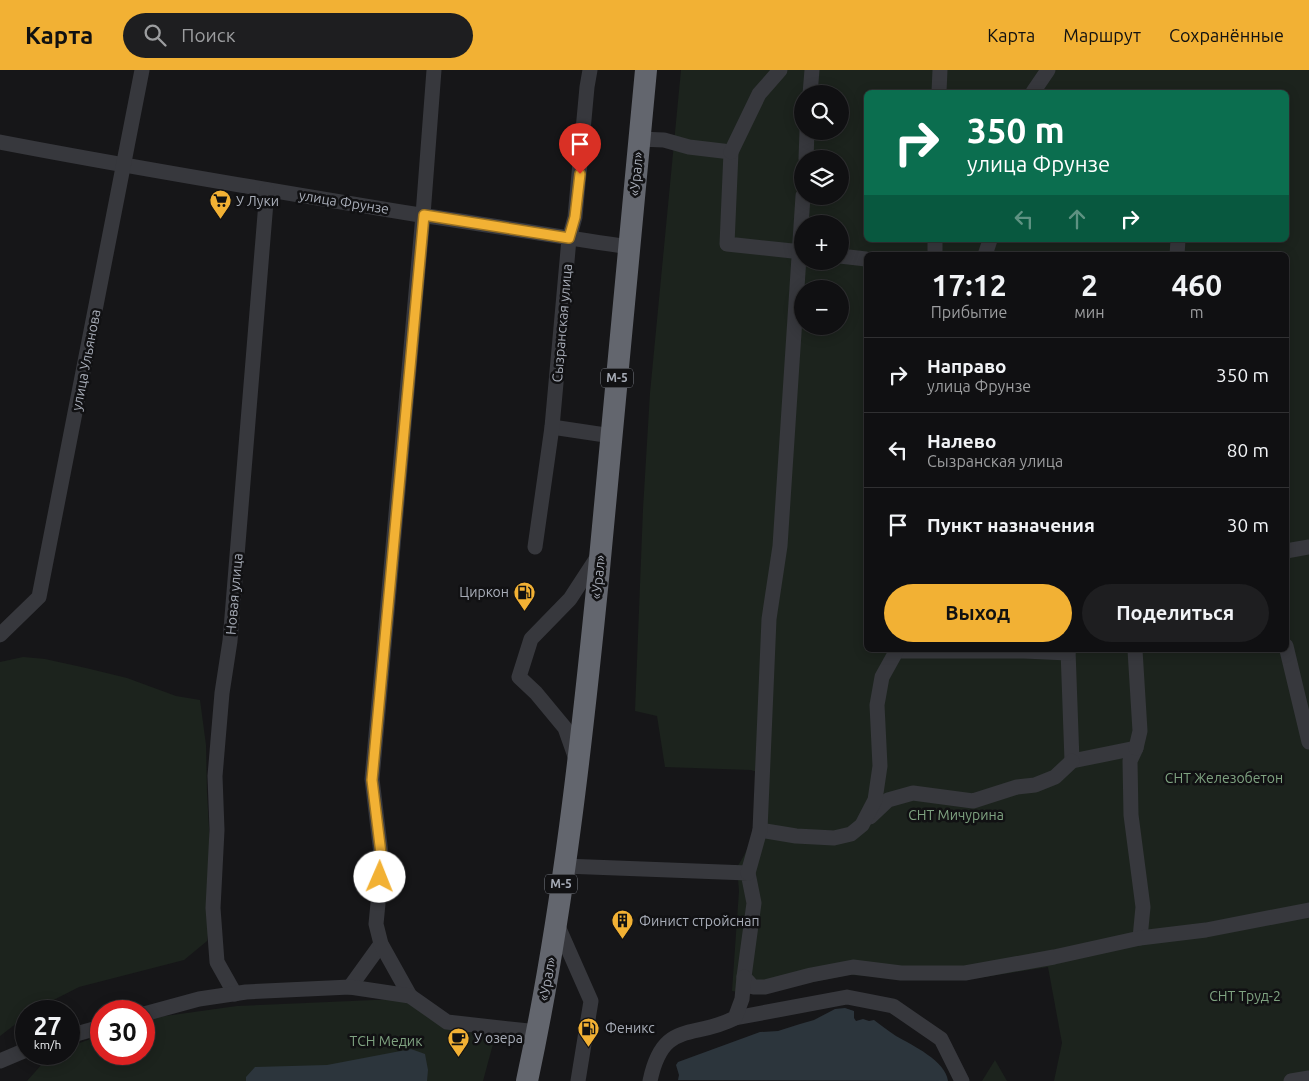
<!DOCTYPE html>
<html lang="ru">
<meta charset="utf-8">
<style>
body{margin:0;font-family:Ubuntu,sans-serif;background:#1e1e20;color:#f1f3f6;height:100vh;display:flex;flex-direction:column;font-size:19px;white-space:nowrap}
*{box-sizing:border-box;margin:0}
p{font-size:16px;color:#9c9d9f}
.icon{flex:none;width:28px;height:28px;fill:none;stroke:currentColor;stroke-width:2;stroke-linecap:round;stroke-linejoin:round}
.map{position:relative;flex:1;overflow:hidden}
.drawer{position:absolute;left:864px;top:182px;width:425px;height:400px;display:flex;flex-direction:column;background:#101012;border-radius:8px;box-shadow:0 2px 12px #0003,0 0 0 1px #303032}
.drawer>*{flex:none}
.banner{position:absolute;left:864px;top:20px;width:425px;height:152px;border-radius:8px;box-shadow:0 2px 12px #0003,0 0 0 1px #303032;background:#0b6e4f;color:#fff;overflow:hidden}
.fabs{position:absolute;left:794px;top:15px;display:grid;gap:10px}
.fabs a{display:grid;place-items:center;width:55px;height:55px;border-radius:50%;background:#101012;box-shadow:0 2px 12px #0003,0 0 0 1px #303032;font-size:25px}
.speed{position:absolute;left:15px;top:930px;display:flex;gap:10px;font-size:25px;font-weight:700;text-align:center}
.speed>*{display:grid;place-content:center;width:65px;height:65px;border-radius:50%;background:#101012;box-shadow:0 2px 12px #0003,0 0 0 1px #303032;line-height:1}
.speed small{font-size:12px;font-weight:400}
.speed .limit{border:8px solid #d22;background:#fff;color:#111}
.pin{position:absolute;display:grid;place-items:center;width:42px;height:42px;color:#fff;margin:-51px -21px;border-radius:50% 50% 50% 0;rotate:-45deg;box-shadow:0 0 5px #0007}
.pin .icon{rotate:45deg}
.me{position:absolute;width:55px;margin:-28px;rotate:1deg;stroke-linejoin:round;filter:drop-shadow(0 0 4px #0008)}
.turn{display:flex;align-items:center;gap:18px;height:105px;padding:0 20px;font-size:22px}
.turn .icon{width:65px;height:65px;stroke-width:2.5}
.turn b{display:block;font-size:35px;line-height:42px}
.lanes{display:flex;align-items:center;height:48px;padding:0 20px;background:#0003;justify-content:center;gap:25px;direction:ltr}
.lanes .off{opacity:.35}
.eta{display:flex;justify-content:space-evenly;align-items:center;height:85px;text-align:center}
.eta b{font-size:30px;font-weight:600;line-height:35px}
.cta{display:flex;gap:10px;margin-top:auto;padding:10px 20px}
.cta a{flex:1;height:58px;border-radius:30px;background:#f2b134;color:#111;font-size:20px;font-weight:600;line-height:58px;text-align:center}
.cta a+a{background:#1e1e20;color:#f1f3f6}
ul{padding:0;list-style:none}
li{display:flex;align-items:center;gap:15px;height:75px;padding:0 20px;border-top:1px solid #303032}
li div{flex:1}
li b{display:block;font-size:19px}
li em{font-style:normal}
header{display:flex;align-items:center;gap:30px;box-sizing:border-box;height:70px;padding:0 25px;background:#f2b134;color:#111}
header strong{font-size:24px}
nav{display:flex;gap:28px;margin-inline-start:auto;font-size:18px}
.search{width:350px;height:45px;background:#1e1e20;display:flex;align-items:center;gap:12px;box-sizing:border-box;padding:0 18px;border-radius:28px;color:#9c9d9f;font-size:19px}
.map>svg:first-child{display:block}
.green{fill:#1c231d;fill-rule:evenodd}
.water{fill:#2c353c}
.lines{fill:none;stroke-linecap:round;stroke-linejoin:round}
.minor{stroke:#37383d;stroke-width:15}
.highway{stroke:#63666e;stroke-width:22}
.route-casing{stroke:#9d7322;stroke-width:12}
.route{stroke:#f2b134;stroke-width:9}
.labels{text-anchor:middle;stroke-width:5;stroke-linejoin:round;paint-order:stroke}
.shield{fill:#111113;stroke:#7b7e86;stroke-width:1}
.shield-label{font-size:12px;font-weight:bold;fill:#a8adb8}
.street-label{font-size:14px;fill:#a8adb8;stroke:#111113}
.poi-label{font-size:14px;fill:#a8adb8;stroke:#111113;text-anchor:start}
.park-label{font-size:14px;fill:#7fa381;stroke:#111113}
</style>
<header>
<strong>Карта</strong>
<div class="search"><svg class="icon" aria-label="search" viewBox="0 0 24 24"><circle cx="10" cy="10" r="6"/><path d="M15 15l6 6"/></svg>Поиск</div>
<nav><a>Карта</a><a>Маршрут</a><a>Сохранённые</a></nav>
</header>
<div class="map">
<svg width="1309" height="1011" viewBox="0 0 1309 1011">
<rect width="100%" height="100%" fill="#161618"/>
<g class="green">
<path d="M681 0H1309V1011H1054L1062 973 1048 897 965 910 849 905 752 924 732 921 739 821 737 797C759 765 755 739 757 702L751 700 665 697 657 646 635 641 643 439 650 323ZM866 22H1286V170H866ZM802 24H840V61H802ZM802 89H840V126H802ZM802 154H840V191H802ZM866 185H1286V580H866ZM802 219H840V256H802Z"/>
<path d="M23 587 45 589 86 598 127 608 176 626 200 630 206 675 207 723 211 792 210 849 207 871 184 890 79 917 32 941H26V946L0 966V592Z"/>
<path d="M397 929 496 963 483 1011H27L51 984H69V977L101 965V984H144V950L151 948 237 936Z"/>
<path d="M995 990 1007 1011H982Z"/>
</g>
<g class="water">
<path d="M845 938 854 941V948L856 951 863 949 869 951 874 950C881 955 888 961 896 966 912 975 946 991 948 1011L678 1010 679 1005 676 995 678 992 760 962 778 961 800 954 814 950 835 939Z"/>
<path d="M411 979 425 984 428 1000 427 1011H246V1007L255 997 327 995Z"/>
</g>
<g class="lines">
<g class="minor">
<path d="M939 22 940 0"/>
<path d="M1033 22 1048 0"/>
<path d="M810 24 812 0"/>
<path d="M639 69 664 70 689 77 731 82 727 174 802 182"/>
<path d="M0 72C140 99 280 122 420 145 490 155 560 167 629 177"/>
<path d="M731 82 759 24 780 0"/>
<path d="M806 89 807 61"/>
<path d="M935 170V185"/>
<path d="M985 185 990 170"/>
<path d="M1177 185 1178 170"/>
<path d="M840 186 866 189"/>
<path d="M552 357 612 366"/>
<path d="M535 477 552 357 569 169 575 147 587 17 590 0"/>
<path d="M1286 481 1309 477"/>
<path d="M0 565 39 527 142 0"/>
<path d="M1286 576 1309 672"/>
<path d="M1068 580 1072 691 1136 678 1130 691 1131 745 1143 837 1140 868"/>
<path d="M1135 580 1140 661 1136 678"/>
<path d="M896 581H1024L1068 583"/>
<path d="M576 689 565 658 536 623 519 607 531 569 570 529 598 486"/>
<path d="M870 747 888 730 913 723 973 731 1017 717 1035 715 1055 707 1072 691"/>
<path d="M760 760 796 766 834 768 851 764 862 755 875 730 880 696 877 635 882 607 897 580"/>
<path d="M564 796 748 803 754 833 744 907 753 917H765L811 905 853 897 901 903H965L1054 887 1140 868 1206 860 1309 840"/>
<path d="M748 803 760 760 769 549 780 476 803 126"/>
<path d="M557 854 591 931 578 1011"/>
<path d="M350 917 381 874"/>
<path d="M235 924 217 892 213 838 217 760 215 706 222 623 230 571 267 120"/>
<path d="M410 926 381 874 376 854 382 792 372 709 423 145 434 0"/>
<path d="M144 944 199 929 246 922 350 917 410 926 447 952 538 962"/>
<path d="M735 948 847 927 893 936 941 969 962 1011"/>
<path d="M69 966 101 957"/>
<path d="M0 991 26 980"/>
<path d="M650 1011C663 949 692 970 735 948L742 929 744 907"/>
<path d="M1291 1011 1309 1008"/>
</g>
<path class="highway" d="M527 1011C563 843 582 670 599 499 615 333 630 166 646 0"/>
</g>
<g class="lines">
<defs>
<path id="route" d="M380 807 382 792 372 710 424 145 569 168 575 147 580 104"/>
</defs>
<use href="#route" class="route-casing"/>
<use href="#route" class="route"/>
</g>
<defs>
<symbol id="supermarket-pin" viewBox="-11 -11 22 30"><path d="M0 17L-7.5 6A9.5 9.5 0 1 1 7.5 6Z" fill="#f2b134" stroke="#111113"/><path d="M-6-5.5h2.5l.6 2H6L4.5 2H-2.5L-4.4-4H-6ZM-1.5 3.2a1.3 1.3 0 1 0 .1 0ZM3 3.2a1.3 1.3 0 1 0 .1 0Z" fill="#111"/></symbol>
<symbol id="fuel-pin" viewBox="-11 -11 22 30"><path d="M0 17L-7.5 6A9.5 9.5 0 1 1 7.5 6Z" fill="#f2b134" stroke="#111113"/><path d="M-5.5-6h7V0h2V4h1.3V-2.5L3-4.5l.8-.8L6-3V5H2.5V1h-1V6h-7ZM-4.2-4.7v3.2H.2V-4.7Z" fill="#111"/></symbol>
<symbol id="building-pin" viewBox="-11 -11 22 30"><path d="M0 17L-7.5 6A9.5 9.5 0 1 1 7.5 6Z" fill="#f2b134" stroke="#111113"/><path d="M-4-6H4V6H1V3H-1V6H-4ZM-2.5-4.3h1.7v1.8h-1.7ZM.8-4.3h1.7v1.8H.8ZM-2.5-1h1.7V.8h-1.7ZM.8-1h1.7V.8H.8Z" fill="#111"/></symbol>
<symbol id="cafe-pin" viewBox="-11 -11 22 30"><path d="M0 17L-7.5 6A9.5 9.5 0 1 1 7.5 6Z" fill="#f2b134" stroke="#111113"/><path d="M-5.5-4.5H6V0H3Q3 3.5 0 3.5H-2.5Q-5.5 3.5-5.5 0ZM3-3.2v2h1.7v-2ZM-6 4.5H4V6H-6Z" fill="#111"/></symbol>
</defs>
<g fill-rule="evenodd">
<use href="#supermarket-pin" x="208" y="118" width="25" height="34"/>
<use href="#fuel-pin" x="512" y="510" width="25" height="34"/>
<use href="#building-pin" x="610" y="838" width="25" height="34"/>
<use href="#fuel-pin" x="576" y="946" width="25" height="34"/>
<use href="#cafe-pin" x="446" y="956" width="25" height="34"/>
</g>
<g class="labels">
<g class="shield">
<rect x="601" y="298.5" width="32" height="19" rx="4"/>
<rect x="545" y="804.5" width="32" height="19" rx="4"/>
</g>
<g class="shield-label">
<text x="617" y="312">М-5</text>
<text x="561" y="818">М-5</text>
</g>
<g class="street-label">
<text transform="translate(636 104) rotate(-85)" y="5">«Урал»</text>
<text transform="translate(344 132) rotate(9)" y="5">улица Фрунзе</text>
<text transform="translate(562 253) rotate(-85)" y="5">Сызранская улица</text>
<text transform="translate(86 290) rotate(-79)" y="5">улица Ульянова</text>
<text transform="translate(598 507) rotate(-84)" y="5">«Урал»</text>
<text transform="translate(234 524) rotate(-85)" y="5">Новая улица</text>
<text transform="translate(547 909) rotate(-80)" y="5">«Урал»</text>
</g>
<g class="poi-label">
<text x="236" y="136">У Луки</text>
<text x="509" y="527" text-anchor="end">Циркон</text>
<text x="639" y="856">Финист стройснап</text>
<text x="605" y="963">Феникс</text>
<text x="474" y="973">У озера</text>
</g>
<g class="park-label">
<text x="1224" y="713">СНТ Железобетон</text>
<text x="956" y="750">СНТ Мичурина</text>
<text x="1245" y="931">СНТ Труд-2</text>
<text x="386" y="976">ТСН Медик</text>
</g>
</g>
</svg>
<div class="fabs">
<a><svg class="icon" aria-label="search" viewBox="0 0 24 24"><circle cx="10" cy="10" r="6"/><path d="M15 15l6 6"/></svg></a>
<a><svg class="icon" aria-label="layers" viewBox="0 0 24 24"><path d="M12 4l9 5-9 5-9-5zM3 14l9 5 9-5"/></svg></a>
<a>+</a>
<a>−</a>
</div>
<div class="speed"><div>27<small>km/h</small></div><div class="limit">30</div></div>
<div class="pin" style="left:580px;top:104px;background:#d93025"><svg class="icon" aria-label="arrive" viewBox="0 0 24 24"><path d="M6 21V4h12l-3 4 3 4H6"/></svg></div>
<svg class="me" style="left:380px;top:807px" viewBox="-20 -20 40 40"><circle r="19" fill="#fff"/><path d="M0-13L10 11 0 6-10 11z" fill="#f2b134"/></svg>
<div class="banner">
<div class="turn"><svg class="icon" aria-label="right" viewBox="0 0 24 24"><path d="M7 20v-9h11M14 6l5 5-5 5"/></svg><div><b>350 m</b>улица Фрунзе</div></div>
<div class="lanes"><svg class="icon off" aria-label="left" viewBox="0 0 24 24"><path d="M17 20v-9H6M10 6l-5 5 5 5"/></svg><svg class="icon off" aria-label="ahead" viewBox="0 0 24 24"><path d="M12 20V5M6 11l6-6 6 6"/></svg><svg class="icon" aria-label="right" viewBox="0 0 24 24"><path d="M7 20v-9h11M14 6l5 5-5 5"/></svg></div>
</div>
<section class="drawer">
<div class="eta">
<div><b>17:12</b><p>Прибытие</p></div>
<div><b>2</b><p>мин</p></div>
<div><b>460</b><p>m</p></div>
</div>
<ul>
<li><svg class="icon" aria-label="right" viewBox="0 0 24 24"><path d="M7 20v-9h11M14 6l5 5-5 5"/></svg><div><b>Направо</b><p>улица Фрунзе</p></div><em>350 m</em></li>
<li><svg class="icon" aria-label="left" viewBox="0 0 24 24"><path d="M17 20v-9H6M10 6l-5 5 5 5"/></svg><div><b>Налево</b><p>Сызранская улица</p></div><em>80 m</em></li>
<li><svg class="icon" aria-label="arrive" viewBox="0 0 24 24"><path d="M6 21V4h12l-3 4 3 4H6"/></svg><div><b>Пункт назначения</b></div><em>30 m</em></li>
</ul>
<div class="cta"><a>Выход</a><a>Поделиться</a></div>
</section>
</div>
